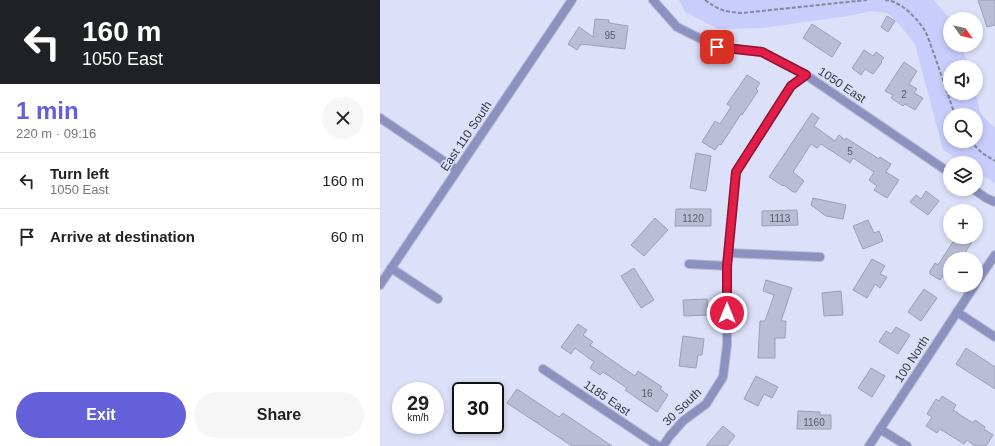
<!DOCTYPE html>
<meta charset="utf-8">
<style>
body{margin:0;font-family:Arial,sans-serif;background:#f6f6f6;color:#222;height:100vh;display:flex;flex-direction:column;font-size:15px;white-space:nowrap}
*{box-sizing:border-box;margin:0}
p{font-size:13px;color:#767676}
.icon{flex:none;width:22px;height:22px;fill:none;stroke:currentColor;stroke-width:2;stroke-linecap:round;stroke-linejoin:round}
.map{position:relative;flex:1;overflow:hidden}
.drawer{display:flex;flex-direction:column;background:#fff;width:380px}
.drawer>*{flex:none}
.guide{background:#202124;color:#fff;overflow:hidden}
.needle{width:26px;rotate:124deg}
.tools{position:absolute;left:563px;top:12px;display:grid;gap:8px}
.tools a{display:grid;place-items:center;width:40px;height:40px;border-radius:50%;background:#fff;box-shadow:0 2px 6px #0003;font-size:20px}
.speed{position:absolute;left:12px;top:382px;display:flex;gap:8px;font-size:20px;font-weight:700;text-align:center}
.speed>*{display:grid;place-content:center;width:52px;height:52px;border-radius:50%;background:#fff;box-shadow:0 2px 6px #0003;line-height:1}
.speed small{font-size:10px;font-weight:400}
.speed .limit{border:2px solid #111;border-radius:6px;background:#fff;color:#111}
.pin{position:absolute;display:grid;place-items:center;width:34px;height:34px;color:#fff;margin:-17px;border-radius:8px;box-shadow:0 2px 6px #0006}
.me{position:absolute;width:44px;margin:-22px;rotate:0deg;stroke-linejoin:round;filter:drop-shadow(0 0 3px #0008)}
.turn{display:flex;align-items:center;gap:14px;height:84px;padding:0 16px;font-size:18px}
.turn .icon{width:52px;height:52px;stroke-width:2.5}
.turn b{display:block;font-size:28px;line-height:34px}
.round{display:grid;place-items:center;flex:none;width:42px;height:42px;border-radius:21px;background:#f6f6f6}
.summary{display:flex;align-items:center;justify-content:space-between;height:68px;padding:0 16px}
h1{font-size:24px;font-weight:600;line-height:30px;color:#6360d9}
.cta{display:flex;gap:8px;margin-top:auto;padding:8px 16px}
.cta a{flex:1;height:46px;border-radius:24px;background:#6360d9;color:#fff;font-size:16px;font-weight:600;line-height:46px;text-align:center}
.cta a+a{background:#f6f6f6;color:#222}
ul{padding:0;list-style:none}
li{display:flex;align-items:center;gap:12px;height:56px;padding:0 16px;border-top:1px solid #e0e0e0}
li div{flex:1}
li b{display:block;font-size:15px}
li em{font-style:normal}
main{display:flex;flex:1;min-height:0}
.map>svg:first-child{display:block}
.green{fill:#c8cdfc;fill-rule:evenodd}
.building{fill:#babdd5;stroke:#9c9fb6}
.lines{fill:none;stroke-linecap:round;stroke-linejoin:round}
.minor-casing{stroke:#b8bbd1;stroke-width:10}
.tertiary-casing{stroke:#b8bbd1;stroke-width:10}
.path{stroke:#858899;stroke-width:2;stroke-dasharray:4 2;stroke-linecap:butt}
.minor{stroke:#8c91c0;stroke-width:8}
.tertiary{stroke:#8c91c0;stroke-width:8}
.route-casing{stroke:#92132f;stroke-width:10}
.route{stroke:#e11d48;stroke-width:7}
.labels{text-anchor:middle;stroke-width:3;stroke-linejoin:round;paint-order:stroke}
.number-label{font-size:10px;fill:#595b68}
.street-label{font-size:12px;fill:#393a44;stroke:#dce0f9}
</style>
<main>
<section class="drawer">
<div class="guide">
<div class="turn"><svg class="icon" aria-label="left" viewBox="0 0 24 24"><path d="M17 20v-9H6M10 6l-5 5 5 5"/></svg><div><b>160 m</b>1050 East</div></div>
</div>
<div class="summary"><div><h1>1 min</h1><p>220 m · 09:16</p></div><a class="round"><svg class="icon" aria-label="close" viewBox="0 0 24 24"><path d="M6 6l12 12M18 6L6 18"/></svg></a></div>
<ul>
<li><svg class="icon" aria-label="left" viewBox="0 0 24 24"><path d="M17 20v-9H6M10 6l-5 5 5 5"/></svg><div><b>Turn left</b><p>1050 East</p></div><em>160 m</em></li>
<li><svg class="icon" aria-label="arrive" viewBox="0 0 24 24"><path d="M6 21V4h12l-3 4 3 4H6"/></svg><div><b>Arrive at destination</b></div><em>60 m</em></li>
</ul>
<div class="cta"><a>Exit</a><a>Share</a></div>
</section>
<div class="map">
<svg width="615" height="446" viewBox="0 0 615 446">
<rect width="100%" height="100%" fill="#dce0f9"/>
<path class="green" d="M299 0H554L570 19V45H581L589 67H570V93H596L600 113 615 128V183L596 171V163H584L563 150 535 44 518 23 508 13 491 11 468 16 383 28 338 29 305 12ZM570 115H596V141H570Z"/>
<g class="building">
<path d="M598 0H615V25L607 27Z"/>
<path d="M507 16 515 21 508 32 501 27Z"/>
<path d="M215 19 229 20V23L248 26 245 49 201 44 197 50 188 44 199 27 213 37Z"/>
<path d="M432 24 461 43 452 57 423 38Z"/>
<path d="M484 50 493 56 496 52 504 58 501 61 502 62 493 74 485 69 481 75 472 68Z"/>
<path d="M524 62 537 71 529 84 537 89 534 93 543 98 535 110 525 104 523 106 511 98 513 95 505 91Z"/>
<path d="M367 75 380 83 376 89 378 91 362 115 361 114 341 145 339 144 335 150 322 142 335 121 340 124 351 107 347 104Z"/>
<path d="M432 113 439 118 434 126 455 141 459 135 465 140 466 138 499 159 500 157 511 164 506 172 519 180 507 198 494 190 497 186 489 180 494 172 473 158 470 163 441 144 437 148 431 144 413 172 424 181 416 192H413L404 185 403 186 389 177Z"/>
<path d="M316 153 331 156 326 191 310 188Z"/>
<path d="M546 191 559 201 548 215 530 202 536 195 541 199Z"/>
<path d="M433 198 466 205 463 219 446 216 431 205Z"/>
<path d="M296 209H331V226H295Z"/>
<path d="M417 210 418 225 382 226V211Z"/>
<path d="M275 218 288 230 264 256 251 245Z"/>
<path d="M488 220 494 233 499 231 503 241 483 249 473 226Z"/>
<path d="M576 237H595L581 259H570V273L566 271 560 280 550 274V271L555 263 558 265Z"/>
<path d="M492 259 505 266 500 274 507 277 500 288 495 284 487 298 473 290Z"/>
<path d="M254 268 274 300 261 308 241 276Z"/>
<path d="M386 280 412 288 401 321H406L405 338H395V358H378L380 321H385L394 295 383 291Z"/>
<path d="M544 289 557 298 541 321 528 312Z"/>
<path d="M461 291 463 315 444 316 442 293Z"/>
<path d="M327 299 328 315 304 316 303 300Z"/>
<path d="M198 324 207 330 203 335 213 342 210 345 255 376 258 371 282 387 280 389 288 395 277 412 245 390 247 388 223 372 220 375 210 368 214 362 195 348 191 354 181 347Z"/>
<path d="M516 327 530 335 518 354 499 342 506 331 511 334Z"/>
<path d="M303 336 324 339 322 355H318L316 368 299 366Z"/>
<path d="M586 348 615 367V389L576 364Z"/>
<path d="M491 368 505 376 492 397 478 388Z"/>
<path d="M376 376 398 387 392 398 384 394 378 406 364 399Z"/>
<path d="M137 389 179 417 183 413 232 446H192L127 403Z"/>
<path d="M562 396 576 405 573 410 578 413H577L593 423 595 420 605 427 604 429 613 435 606 446H595L587 440 584 444 560 429 557 433 546 426 552 417 547 414 556 399 559 401Z"/>
<path d="M418 411 440 412V415H451V429H417Z"/>
<path d="M343 426 355 436 347 446H326Z"/>
</g>
<g class="lines">
<defs>
<g id="minor">
<path d="M0 118 77 170"/>
<path d="M348 253 440 257"/>
<path d="M309 264 347 266"/>
<path d="M11 268 58 299"/>
<path d="M596 283 615 255"/>
<path d="M0 285 192 0"/>
<path d="M577 312 615 337"/>
<path d="M163 369 278 446"/>
<path d="M500 429 527 446"/>
<path d="M283 446 289 437 303 421 326 404 343 377 347 345V266L356 172 411 86 426 75"/>
<path d="M489 446 595 285"/>
</g>
<g id="tertiary">
<path d="M273 0 297 27 337 47 382 52 426 75 570 173"/>
<path d="M593 189 606 198 615 202"/>
</g>
</defs>
<use href="#minor" class="minor-casing"/>
<use href="#tertiary" class="tertiary-casing"/>
<g class="path">
<path d="M325 0C338 10 346 12 362 13L487 0"/>
<path d="M505 0C521 1 537 18 545 31 549 38 551 47 554 54 561 74 568 95 575 115"/>
<path d="M590 141 602 153 615 161"/>
</g>
<use href="#minor" class="minor"/>
<use href="#tertiary" class="tertiary"/>
</g>
<g class="lines">
<defs>
<path id="route" d="M337 47 382 52 426 75 411 86 356 172 347 266V313"/>
</defs>
<use href="#route" class="route-casing"/>
<use href="#route" class="route"/>
</g>
<g class="labels">
<g class="number-label">
<text x="230" y="39">95</text>
<text x="524" y="98">2</text>
<text x="470" y="155">5</text>
<text x="313" y="222">1120</text>
<text x="400" y="222">1113</text>
<text x="267" y="397">16</text>
<text x="434" y="426">1160</text>
</g>
<g class="street-label">
<text transform="translate(462 85) rotate(34)" y="4">1050 East</text>
<text transform="translate(86 136) rotate(-56)" y="4">East 110 South</text>
<text transform="translate(532 359) rotate(-57)" y="4">100 North</text>
<text transform="translate(227 398) rotate(34)" y="4">1185 East</text>
<text transform="translate(302 407) rotate(-44)" y="4">30 South</text>
</g>
</g>
</svg>
<div class="tools">
<a><svg class="needle" viewBox="-14 -14 28 28"><path d="M0-13l5 13h-10z" fill="#e53935"/><path d="M0 13l5-13h-10z" fill="#767676"/></svg></a>
<a><svg class="icon" aria-label="sound" viewBox="0 0 24 24"><path d="M4 9h4l5-4v14l-5-4H4zM17 9q2 3 0 6"/></svg></a>
<a><svg class="icon" aria-label="search" viewBox="0 0 24 24"><circle cx="10" cy="10" r="6"/><path d="M15 15l6 6"/></svg></a>
<a><svg class="icon" aria-label="layers" viewBox="0 0 24 24"><path d="M12 4l9 5-9 5-9-5zM3 14l9 5 9-5"/></svg></a>
<a>+</a>
<a>−</a>
</div>
<div class="speed"><div>29<small>km/h</small></div><div class="limit">30</div></div>
<div class="pin" style="left:337px;top:47px;background:#d93025"><svg class="icon" aria-label="arrive" viewBox="0 0 24 24"><path d="M6 21V4h12l-3 4 3 4H6"/></svg></div>
<svg class="me" style="left:347px;top:313px" viewBox="-20 -20 40 40"><circle r="17" fill="#e11d48" stroke="#fff" stroke-width="3"/><path d="M0-11L8 9 0 5-8 9z" fill="#fff"/></svg>
</div>
</main>
